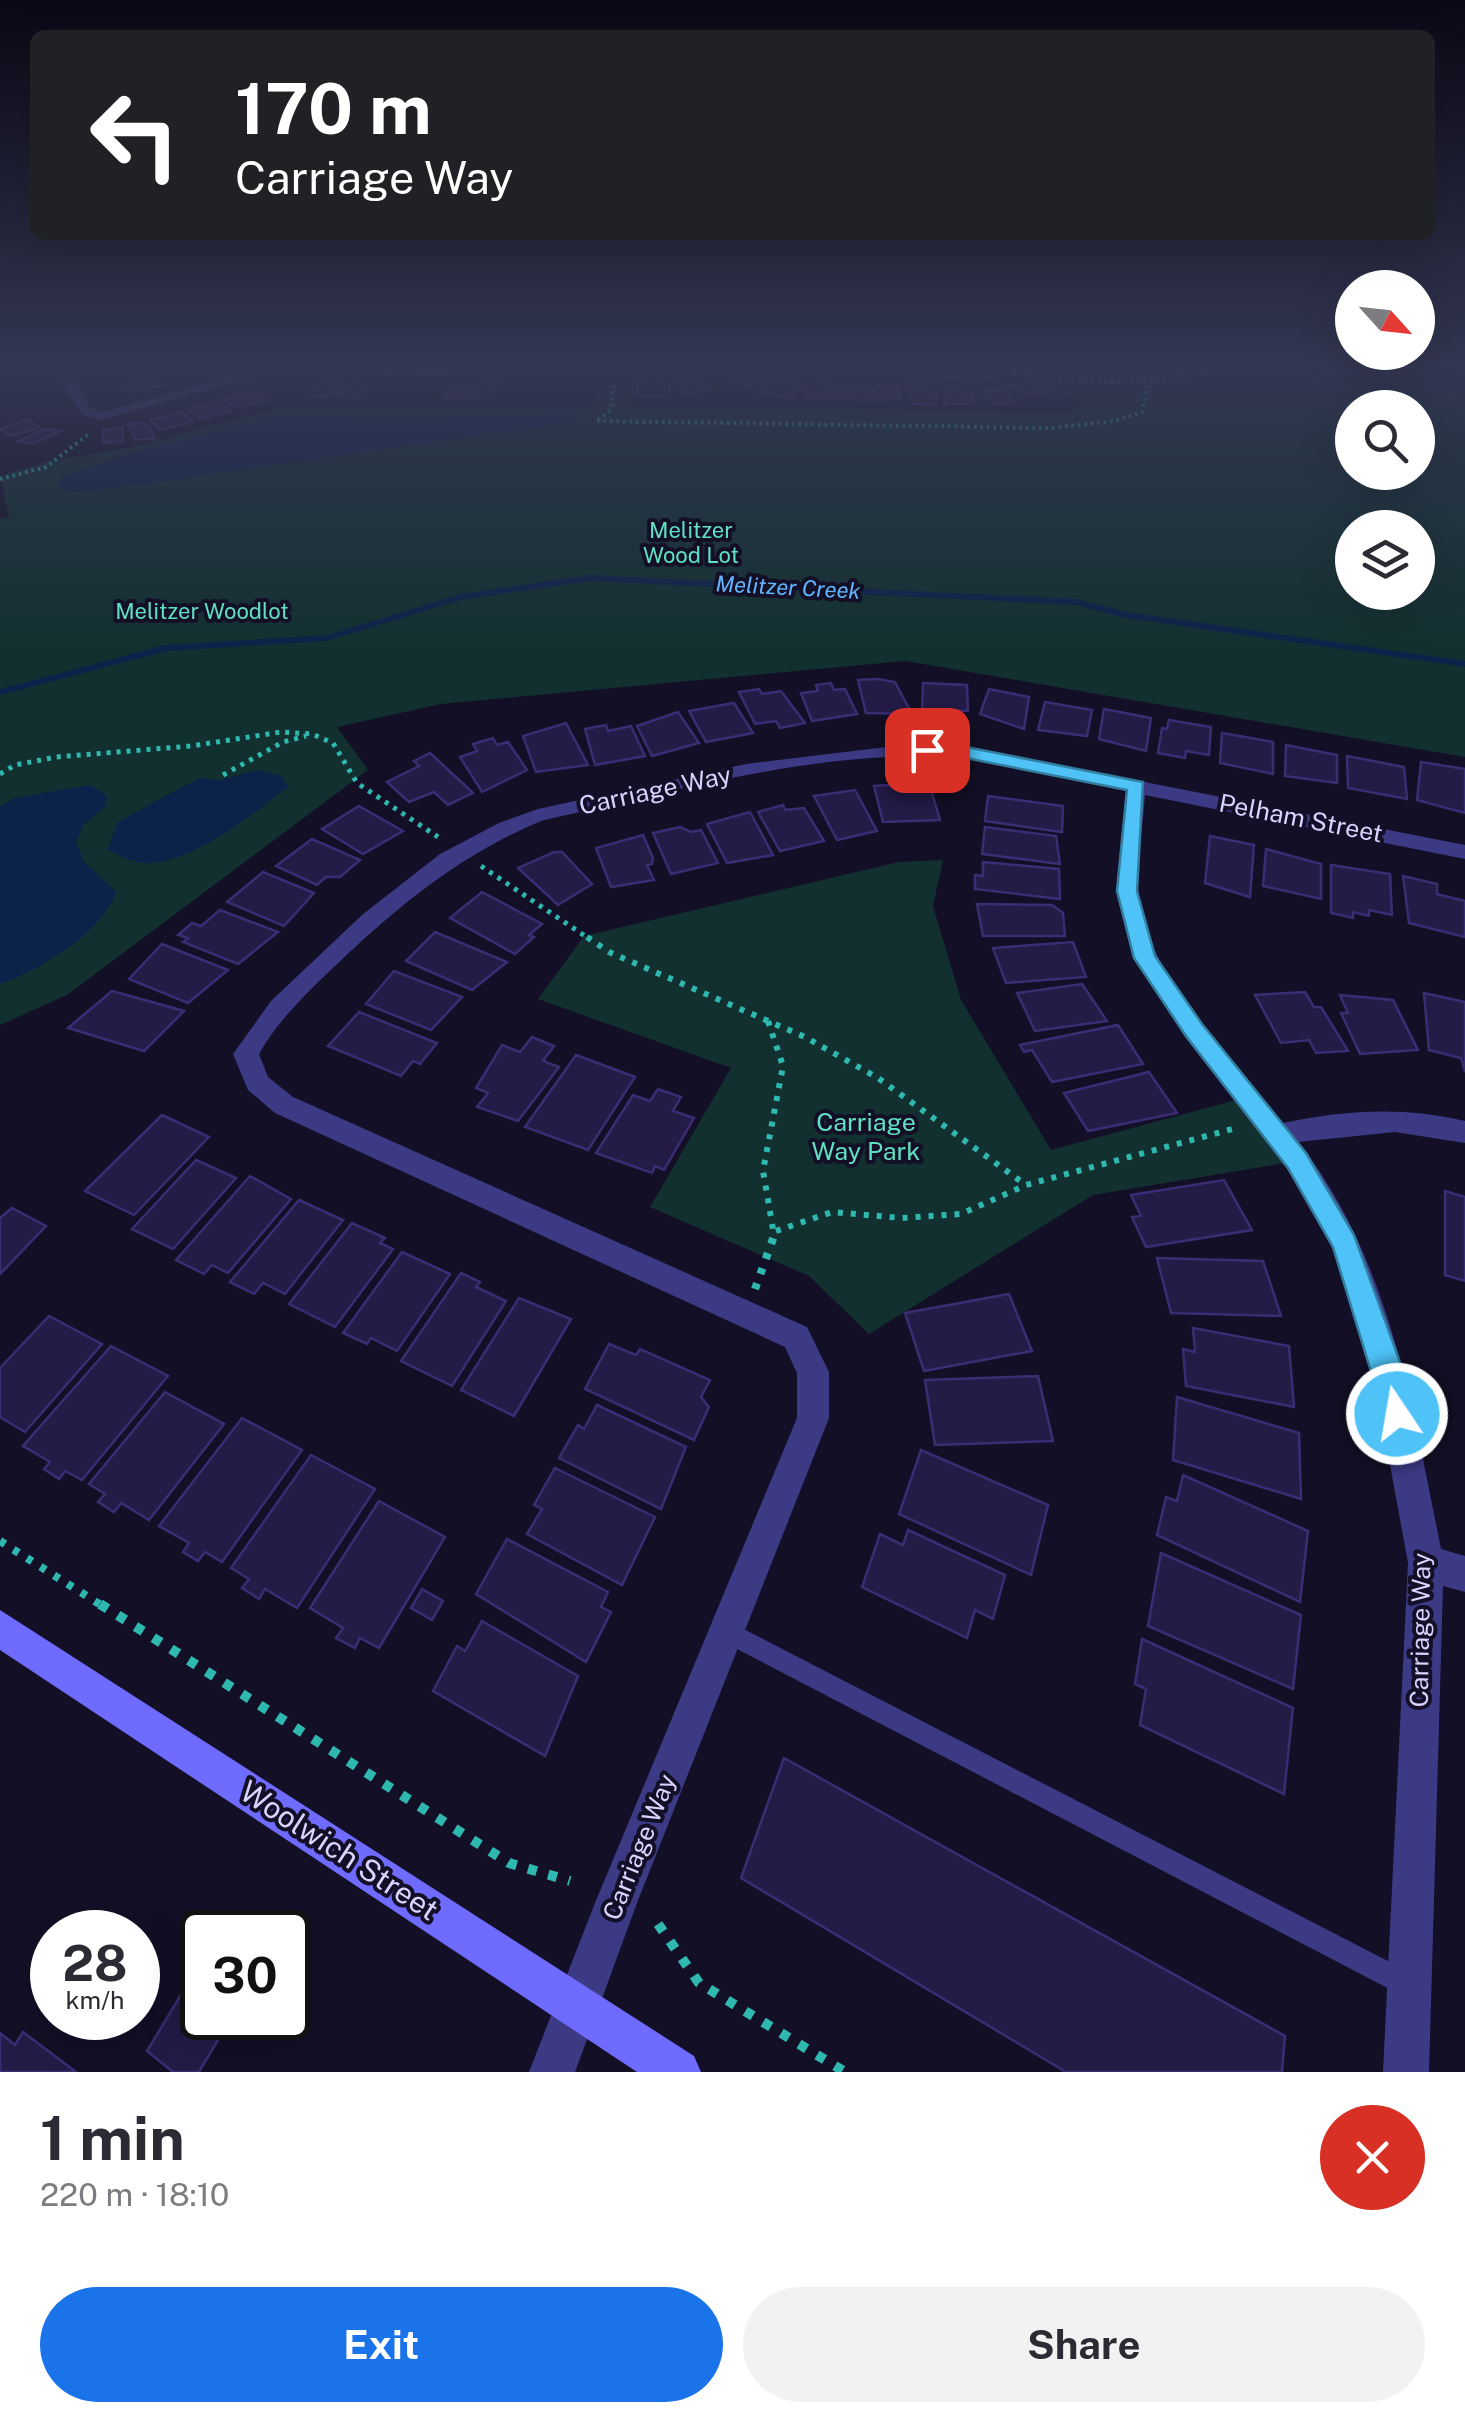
<!DOCTYPE html>
<meta charset="utf-8">
<style>
body{margin:0;font-family:"Public Sans",sans-serif;background:#f2f2f3;color:#2b2b33;height:100vh;display:flex;flex-direction:column;font-size:38px;white-space:nowrap}
*{box-sizing:border-box;margin:0}
p{font-size:32px;color:#7c7c81}
.icon{flex:none;width:55px;height:55px;fill:none;stroke:currentColor;stroke-width:2;stroke-linecap:round;stroke-linejoin:round}
.map{position:relative;height:2072px;overflow:hidden}
.sheet{display:flex;flex-direction:column;background:#fff;flex:1}
.sheet>*{flex:none}
.guide{position:absolute;left:30px;top:30px;width:1405px;height:210px;border-radius:15px;box-shadow:0 10px 40px #0002;background:#202124;color:#fff;overflow:hidden}
.needle{width:65px;rotate:117deg}
.tools{position:absolute;left:1335px;top:270px;display:grid;gap:20px}
.tools a{display:grid;place-items:center;width:100px;height:100px;border-radius:50%;background:#fff;box-shadow:0 10px 40px #0002;font-size:50px}
.speed{position:absolute;left:30px;top:1910px;display:flex;gap:20px;font-size:50px;font-weight:700;text-align:center}
.speed>*{display:grid;place-content:center;width:130px;height:130px;border-radius:50%;background:#fff;box-shadow:0 10px 40px #0002;line-height:1}
.speed small{font-size:25px;font-weight:400}
.speed .limit{border:5px solid #111;border-radius:15px;background:#fff;color:#111}
.pin{position:absolute;display:grid;place-items:center;width:85px;height:85px;color:#fff;margin:-42px;border-radius:20px;box-shadow:0 5px 15px #0006}
.me{position:absolute;width:110px;margin:-55px;rotate:348deg;stroke-linejoin:round;filter:drop-shadow(0 0 8px #0008)}
.turn{display:flex;align-items:center;gap:35px;height:210px;padding:0 40px;font-size:45px}
.turn .icon{width:130px;height:130px;stroke-width:2.5}
.turn b{display:block;font-size:70px;line-height:85px}
.round{display:grid;place-items:center;flex:none;width:105px;height:105px;border-radius:52px;background:#f2f2f3}
.head{display:flex;align-items:center;justify-content:space-between;height:170px;padding:0 40px}
h1{font-size:60px;font-weight:700;line-height:75px}
.button{display:flex;gap:20px;margin-top:auto;padding:20px 40px}
.button a{flex:1;height:115px;border-radius:60px;background:#1a73e8;color:#fff;font-size:40px;font-weight:700;line-height:115px;text-align:center}
.button a+a{background:#f2f2f3;color:#2b2b33}
.map>svg:first-child{display:block}
.green{fill:#12302f;fill-rule:evenodd}
.water{fill:#0c2248}
.lines{fill:none;stroke-linecap:round;stroke-linejoin:round}
.stream{stroke:#0c2248;stroke-width:6}
.building{fill:#241b47;stroke:#3b2d73;stroke-width:2.5}
.path-far4{stroke:#2fb8b0;stroke-width:4;stroke-dasharray:2.5 4;stroke-linecap:butt}
.path-far3{stroke:#2fb8b0;stroke-width:5;stroke-dasharray:4 6;stroke-linecap:butt}
.path-far2{stroke:#2fb8b0;stroke-width:6;stroke-dasharray:5 8;stroke-linecap:butt}
.path-far1{stroke:#2fb8b0;stroke-width:8;stroke-dasharray:6 10;stroke-linecap:butt}
.path{stroke:#2fb8b0;stroke-width:10;stroke-dasharray:9 12;stroke-linecap:butt}
.lane{fill:#3d3a85;fill-rule:evenodd}
.street{fill:#3d3a85;fill-rule:evenodd}
.secondary{fill:#6f6bff;fill-rule:evenodd}
.route{fill:#4fc3f7;stroke:#337fa1;stroke-width:2.5}
.labels{text-anchor:middle;stroke-width:8;stroke-linejoin:round;paint-order:stroke}
.far-park-label{font-size:22px;fill:#5fe0c0;stroke:#130f26}
.far-water-label{font-size:22px;font-style:italic;fill:#62b6ff;stroke:#130f26}
.street-label{font-size:25px;fill:#d9d4ff;stroke:#130f26}
.park-label{font-size:25px;fill:#5fe0c0;stroke:#130f26}
.near-street-label{font-size:30px;fill:#d9d4ff;stroke:#130f26}
</style>
<div class="map">
<svg width="1465" height="2072" viewBox="0 0 1465 2072">
<rect width="100%" height="100%" fill="#130f26"/>
<g class="green">
<path d="M1095 367H1186L1340 378 1385 367H1465V757L905 661 441 704 337 727 368 770 67 995 0 1025V518H9L0 476 49 461 133 447 286 406H593L605 375 637 374 631 407 1070 411 1085 404 1019 376 1021 370 1095 372ZM1352 408H1418V472H1352ZM1352 528H1418V592H1352Z"/>
<path d="M943 860 933 906 961 1000 1051 1150 1247 1097 1297 1161 1093 1195 869 1334 809 1276 650 1207 731 1068 538 999 584 936 899 862Z"/>
</g>
<g class="water">
<path d="M575 413 580 419 568 423 100 490 70 492 57 487 62 477 124 455 281 414 389 418Z"/>
<path d="M257 770 282 776 288 787C253 814 183 872 136 862 127 860 116 853 107 850L118 822 162 798 200 778 221 780Z"/>
<path d="M90 785 107 796 106 806 84 824 76 842 84 862 116 892C102 933 40 970 0 984V807L14 798Z"/>
</g>
<g class="lines">
<path class="stream" d="M0 692 166 648 327 638 461 597 590 578 1076 602 1126 615 1465 664"/>
</g>
<g class="building">
<path d="M744 371H752L767 373 751 387 732 381Z"/>
<path d="M151 377 166 385 129 392 117 386Z"/>
<path d="M770 378 783 381 801 380 792 398 758 394Z"/>
<path d="M699 380 708 390 684 394 674 381Z"/>
<path d="M321 381 345 383 327 397 308 396Z"/>
<path d="M637 382 669 383V397L636 396Z"/>
<path d="M805 382 821 383 833 384 828 398 806 397Z"/>
<path d="M349 383 369 384 359 397H340L337 394Z"/>
<path d="M451 383 471 386 467 397 444 399Z"/>
<path d="M482 383H498L492 397H471Z"/>
<path d="M1033 383 1051 391 1032 396 1010 386Z"/>
<path d="M837 384 869 387 866 401 834 398Z"/>
<path d="M874 386 900 389 901 399 872 400Z"/>
<path d="M909 388 937 393 936 405 912 404Z"/>
<path d="M946 390 972 393 974 403 945 404Z"/>
<path d="M1006 390 1013 403H994L980 391Z"/>
<path d="M251 391 267 400 238 408 222 400Z"/>
<path d="M217 402 231 411 200 419 187 409Z"/>
<path d="M183 412 193 422 160 430 150 420Z"/>
<path d="M27 419 40 428 10 436 0 429Z"/>
<path d="M139 423 148 425 155 439H135L128 425Z"/>
<path d="M123 427V441L103 443V430Z"/>
<path d="M45 429 61 431 32 444 18 441Z"/>
<path d="M878 679 895 682 912 714 866 713 858 680Z"/>
<path d="M831 683 834 690 845 689 857 714 812 721 801 693 818 691 816 685Z"/>
<path d="M923 683 967 685 968 711 947 710V717L922 715Z"/>
<path d="M759 689 762 694 781 691 805 723 780 728 776 721 755 724 739 692Z"/>
<path d="M989 689 1029 697 1024 729 980 714Z"/>
<path d="M1045 702 1092 710 1087 736 1038 730Z"/>
<path d="M734 703 753 733 706 742 689 711Z"/>
<path d="M1104 709 1151 718 1146 751 1099 739Z"/>
<path d="M678 712 699 743 652 756 637 726Z"/>
<path d="M1169 720 1211 727 1209 755 1186 751 1185 758 1158 753 1162 728 1167 729Z"/>
<path d="M566 723 588 765 536 772 523 736Z"/>
<path d="M606 725 608 731 631 726 645 756 595 765 585 729Z"/>
<path d="M1222 733 1273 742V774L1220 763Z"/>
<path d="M493 738 497 745 508 742 527 770 482 792 460 757 477 751 473 744Z"/>
<path d="M1286 745 1337 755V783L1285 776Z"/>
<path d="M430 753 473 793 448 805 434 792 409 802 387 782 419 766 414 761Z"/>
<path d="M1347 756 1404 767 1407 799 1348 788Z"/>
<path d="M1421 762 1465 769V813L1417 800Z"/>
<path d="M929 783 940 820 883 822 874 786Z"/>
<path d="M855 790 877 831 837 840 814 796Z"/>
<path d="M988 796 1063 806 1062 832 985 821Z"/>
<path d="M783 805 785 810 804 808 824 841 780 851 758 812Z"/>
<path d="M359 806 403 831 363 854 322 829Z"/>
<path d="M750 812 773 855 727 863 707 824Z"/>
<path d="M680 827 691 832 701 830 718 863 671 874 653 833Z"/>
<path d="M985 827 1056 836 1060 864 982 854Z"/>
<path d="M643 835 653 858 652 864 647 865 654 880 611 887 596 848Z"/>
<path d="M1210 836 1254 845 1250 897 1205 883Z"/>
<path d="M312 839 360 860 340 877H326L317 885 276 866Z"/>
<path d="M1266 849 1321 864V899L1263 886Z"/>
<path d="M554 852H562L592 884 558 905 518 868Z"/>
<path d="M983 862 1059 869 1060 899 975 889V875L983 876Z"/>
<path d="M1331 865 1390 874 1392 915 1369 910V916L1353 912V918L1331 913Z"/>
<path d="M263 872 314 893 284 926 227 902Z"/>
<path d="M1403 876 1437 884V894L1465 901V937L1409 923Z"/>
<path d="M482 892 542 924 529 935 534 937 515 954 450 918Z"/>
<path d="M977 904 1052 905 1063 913 1065 936H983Z"/>
<path d="M220 910 278 932 238 964 183 942 188 938 178 935 192 923 201 926Z"/>
<path d="M435 932 507 962 472 990 406 961Z"/>
<path d="M1073 942 1086 977 1006 983 993 948Z"/>
<path d="M162 944 228 970 188 1003 129 979Z"/>
<path d="M394 971 462 997 431 1030 366 1004Z"/>
<path d="M1082 984 1107 1021 1035 1031 1017 993Z"/>
<path d="M112 991 184 1011 144 1051 68 1028Z"/>
<path d="M1305 992 1314 1007H1321L1348 1051 1316 1053 1309 1040 1281 1043 1255 995Z"/>
<path d="M1424 993 1465 1002V1072L1461 1058 1429 1050Z"/>
<path d="M1340 995 1393 1000 1418 1050 1360 1054 1341 1013H1348Z"/>
<path d="M359 1012 437 1043 420 1064 413 1061 401 1076 328 1046Z"/>
<path d="M1118 1025 1143 1064 1052 1082 1032 1050 1024 1052 1020 1045Z"/>
<path d="M532 1037 554 1046 543 1061 559 1067 518 1121 477 1107 488 1093 476 1088 502 1045 520 1052Z"/>
<path d="M576 1055 635 1077 588 1150 525 1127Z"/>
<path d="M1149 1072 1177 1113 1088 1131 1064 1093Z"/>
<path d="M658 1089 681 1097 673 1111 694 1118 664 1170 655 1166 652 1173 596 1153 633 1095 650 1101Z"/>
<path d="M162 1115 209 1137 134 1215 85 1191Z"/>
<path d="M196 1160 236 1178 173 1249 132 1229Z"/>
<path d="M250 1176 291 1199 228 1273 212 1265 204 1274 176 1260Z"/>
<path d="M1224 1180 1252 1230 1146 1247 1132 1217 1141 1216 1131 1195Z"/>
<path d="M1445 1191 1465 1197V1281L1445 1275Z"/>
<path d="M299 1200 343 1220 285 1294 263 1283 254 1294 230 1282Z"/>
<path d="M12 1208 46 1226 0 1274V1218Z"/>
<path d="M352 1223 385 1238 380 1243 393 1249 335 1327 289 1304Z"/>
<path d="M402 1252 450 1274 397 1351 371 1338 367 1344 343 1333Z"/>
<path d="M1157 1258 1263 1261 1281 1316 1171 1313Z"/>
<path d="M461 1273 480 1282 476 1287 506 1301 452 1386 401 1361Z"/>
<path d="M1009 1294 1032 1351 924 1371 905 1313Z"/>
<path d="M519 1298 571 1319 514 1416 461 1390Z"/>
<path d="M49 1316 102 1344 25 1432 0 1417V1368Z"/>
<path d="M1193 1328 1289 1346 1294 1407 1186 1386 1183 1349 1195 1352Z"/>
<path d="M609 1344 636 1355 640 1349 710 1380 701 1397 709 1407 694 1440 585 1389Z"/>
<path d="M111 1346 168 1376 82 1480 65 1471 59 1479 44 1469 50 1462 23 1446Z"/>
<path d="M1038 1376 1053 1441 935 1445 925 1380Z"/>
<path d="M165 1392 224 1424 149 1520 121 1503 114 1512 98 1502 105 1494 89 1484Z"/>
<path d="M1177 1397 1299 1433 1301 1499 1173 1460Z"/>
<path d="M597 1405 686 1447 661 1509 559 1458 578 1425 584 1429Z"/>
<path d="M242 1418 302 1450 222 1562 205 1552 198 1561 183 1552 189 1543 159 1526Z"/>
<path d="M921 1450 1048 1505 1031 1575 899 1514Z"/>
<path d="M311 1455 375 1489 297 1608 265 1589 259 1599 242 1588 249 1579 231 1568Z"/>
<path d="M555 1468 655 1517 622 1585 527 1534 542 1509 534 1505Z"/>
<path d="M1183 1475 1308 1531 1300 1602 1157 1535 1166 1497 1177 1501Z"/>
<path d="M379 1501 445 1537 379 1648 360 1638 355 1648 336 1638 343 1628 310 1608Z"/>
<path d="M908 1530 1005 1575 993 1619 975 1610 967 1638 862 1587 880 1534 903 1545Z"/>
<path d="M507 1539 608 1592 601 1607 611 1612 586 1662 476 1594Z"/>
<path d="M1161 1553 1301 1615 1293 1689 1148 1626Z"/>
<path d="M422 1589 443 1601 432 1620 411 1608Z"/>
<path d="M482 1621 578 1676 545 1756 433 1691 457 1646 465 1651Z"/>
<path d="M1142 1639 1293 1708 1284 1794 1140 1725 1146 1689 1135 1684Z"/>
<path d="M784 1758 1285 2036 1282 2072H1066L741 1878Z"/>
<path d="M200 1963 202 2018H231L199 2072H173L147 2051Z"/>
<path d="M23 2032 76 2072H0V2033L15 2045Z"/>
</g>
<g class="lines">
<g class="path-far4">
<path d="M1014 372C1069 383 1156 389 1208 367"/>
<path d="M598 420 611 409 614 384"/>
<path d="M597 421 1049 428 1115 421 1142 412 1148 382 1138 378"/>
<path d="M0 479 46 467 90 433"/>
</g>
<g class="path-far3">
<path d="M0 774 15 765 56 757 191 746 281 732 312 734 333 743 357 783 438 837"/>
<path d="M223 775 283 742 306 736"/>
<path d="M481 866 591 940"/>
</g>
<g class="path-far2">
<path d="M587 937 609 952 805 1037 878 1078 1026 1185"/>
<path d="M768 1021 783 1066 763 1171 774 1235"/>
<path d="M776 1231 832 1212 902 1218 961 1214 1026 1185 1236 1128"/>
</g>
<g class="path-far1">
<path d="M755 1289 775 1233"/>
<path d="M0 1541 104 1607"/>
</g>
<g class="path">
<path d="M100 1604 509 1863 570 1881"/>
<path d="M658 1924 699 1983 845 2072"/>
</g>
<path class="lane" d="M728 1621 1415 1975 1419 1984 1415 1993 1406 1997 1397 1993 720 1640 717 1632 720 1624Z"/>
<g class="street">
<path d="M52 367H64L91 408 102 412 267 367H285L102 420 82 414Z"/>
<path d="M346 367H677L671 370 390 374Z"/>
<path d="M798 367 977 374 992 367H1004L994 379 977 382Z"/>
<path d="M903 745H956L1465 845V859L1145 795C1143 825 1137 857 1138 888 1141 970 1233 1061 1283 1123 1344 1110 1403 1106 1465 1121V1143L1395 1132 1298 1142C1389 1256 1413 1410 1441 1549L1465 1556V1592L1443 1586 1429 2072H1383L1408 1563 1374 1377 1332 1248 1287 1169 1185 1037 1133 958 1116 891 1126 791C1073 780 1005 759 952 757 815 750 677 791 544 820 462 853 398 906 335 966 307 993 278 1020 259 1054L268 1077 293 1097 807 1327 829 1372V1418L637 1903 575 2072H529L595 1903 797 1418V1373L785 1347 275 1113 248 1090 233 1054 271 1001 362 915 440 854 499 823 538 809 746 764Z"/>
</g>
<path class="secondary" d="M0 1610 694 2056 701 2072H637L0 1650Z"/>
</g>
<linearGradient id="sky" x2="0" y2="1"><stop stop-color="#0a0815"/><stop offset="0.56" stop-color="#333752"/><stop offset="1" stop-color="#333752" stop-opacity="0"/></linearGradient>
<rect width="1465" height="657" fill="url(#sky)"/>
<path class="route" d="M927 744 956 745 1143 782 1137 891 1155 956 1202 1024 1306 1153 1354 1235 1405 1376 1412 1414 1408 1424 1397 1429 1387 1424 1333 1247 1288 1168 1186 1036 1134 958 1117 891 1127 790 956 756 921 753 918 750Z"/>
<g class="labels">
<g class="far-park-label">
<text x="691" y="538">Melitzer<tspan x="691" dy="25">Wood Lot</tspan></text>
<text x="202" y="619">Melitzer Woodlot</text>
</g>
<g class="far-water-label">
<text transform="translate(788 587) rotate(3)" y="8">Melitzer Creek</text>
</g>
<g class="street-label">
<text transform="translate(655 790) rotate(-12)" y="9">Carriage Way</text>
<text transform="translate(1301 818) rotate(11)" y="9">Pelham Street</text>
<text transform="translate(1420 1630) rotate(-89)" y="9">Carriage Way</text>
<text transform="translate(639 1847) rotate(-68)" y="9">Carriage Way</text>
</g>
<g class="park-label">
<text x="866" y="1131">Carriage<tspan x="866" dy="29">Way Park</tspan></text>
</g>
<g class="near-street-label">
<text transform="translate(339 1851) rotate(33)" y="10">Woolwich Street</text>
</g>
</g>
</svg>
<div class="tools">
<a><svg class="needle" viewBox="-14 -14 28 28"><path d="M0-13l5 13h-10z" fill="#e53935"/><path d="M0 13l5-13h-10z" fill="#7c7c81"/></svg></a>
<a><svg class="icon" aria-label="search" viewBox="0 0 24 24"><circle cx="10" cy="10" r="6"/><path d="M15 15l6 6"/></svg></a>
<a><svg class="icon" aria-label="layers" viewBox="0 0 24 24"><path d="M12 4l9 5-9 5-9-5zM3 14l9 5 9-5"/></svg></a>
</div>
<div class="speed"><div>28<small>km/h</small></div><div class="limit">30</div></div>
<div class="pin" style="left:927px;top:750px;background:#d93025"><svg class="icon" aria-label="arrive" viewBox="0 0 24 24"><path d="M6 21V4h12l-3 4 3 4H6"/></svg></div>
<svg class="me" style="left:1397px;top:1414px" viewBox="-20 -20 40 40"><circle r="17" fill="#4fc3f7" stroke="#fff" stroke-width="3"/><path d="M0-11L8 9 0 5-8 9z" fill="#fff"/></svg>
<div class="guide">
<div class="turn"><svg class="icon" aria-label="left" viewBox="0 0 24 24"><path d="M17 20v-9H6M10 6l-5 5 5 5"/></svg><div><b>170 m</b>Carriage Way</div></div>
</div>
</div>
<section class="sheet">
<div class="head"><div><h1>1 min</h1><p>220 m · 18:10</p></div><a class="round" style="background:#d93025;color:#fff"><svg class="icon" aria-label="close" viewBox="0 0 24 24"><path d="M6 6l12 12M18 6L6 18"/></svg></a></div>
<div class="button"><a>Exit</a><a>Share</a></div>
</section>
